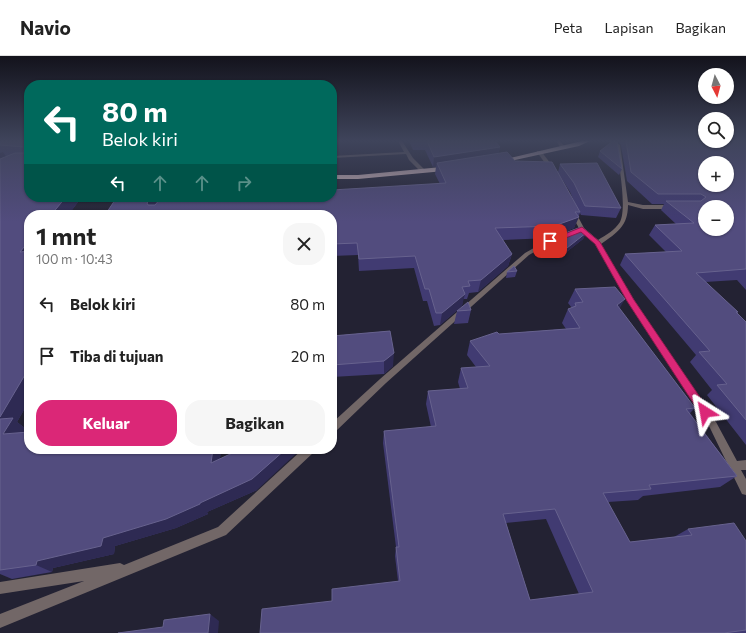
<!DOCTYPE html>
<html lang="id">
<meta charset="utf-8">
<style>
body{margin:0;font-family:Commissioner,sans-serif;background:#f6f6f6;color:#222;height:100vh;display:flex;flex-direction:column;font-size:15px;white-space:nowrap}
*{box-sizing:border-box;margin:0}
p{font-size:13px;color:#767676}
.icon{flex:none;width:22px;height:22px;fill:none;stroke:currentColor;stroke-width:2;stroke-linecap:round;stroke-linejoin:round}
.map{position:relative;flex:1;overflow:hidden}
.details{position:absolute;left:24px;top:154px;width:313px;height:244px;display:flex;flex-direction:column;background:#fff;border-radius:16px;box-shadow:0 1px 3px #0004}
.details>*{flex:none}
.hud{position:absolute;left:24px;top:24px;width:313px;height:122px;border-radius:16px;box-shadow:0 1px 3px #0004;background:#00695c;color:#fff;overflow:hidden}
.needle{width:26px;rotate:174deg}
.tools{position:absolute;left:698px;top:12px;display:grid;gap:8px}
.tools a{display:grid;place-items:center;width:36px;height:36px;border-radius:50%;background:#fff;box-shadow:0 1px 3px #0004;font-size:20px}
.pin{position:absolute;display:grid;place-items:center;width:34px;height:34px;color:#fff;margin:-17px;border-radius:8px;box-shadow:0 2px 6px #0006}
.me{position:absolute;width:44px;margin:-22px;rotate:326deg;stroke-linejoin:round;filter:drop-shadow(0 0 3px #0008)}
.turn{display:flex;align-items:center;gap:14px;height:84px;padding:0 12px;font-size:18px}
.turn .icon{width:52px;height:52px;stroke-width:2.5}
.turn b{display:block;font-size:28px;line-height:34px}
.lanes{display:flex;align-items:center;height:38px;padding:0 12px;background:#0003;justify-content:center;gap:20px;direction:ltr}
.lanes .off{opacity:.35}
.round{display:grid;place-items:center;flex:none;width:42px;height:42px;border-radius:16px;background:#f6f6f6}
.summary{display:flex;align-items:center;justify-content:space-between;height:68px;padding:0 12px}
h1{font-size:24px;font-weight:700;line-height:30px}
.button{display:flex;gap:8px;margin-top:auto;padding:8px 12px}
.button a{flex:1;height:46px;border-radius:16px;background:#db2777;color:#fff;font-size:16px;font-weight:700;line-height:46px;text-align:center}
.button a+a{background:#f6f6f6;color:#222}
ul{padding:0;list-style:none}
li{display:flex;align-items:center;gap:12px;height:52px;padding:0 12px}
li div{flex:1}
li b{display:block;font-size:15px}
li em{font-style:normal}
header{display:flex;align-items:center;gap:24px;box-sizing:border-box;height:56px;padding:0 20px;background:#fff;border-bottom:1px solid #e0e0e0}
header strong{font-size:19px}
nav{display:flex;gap:22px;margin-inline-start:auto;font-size:14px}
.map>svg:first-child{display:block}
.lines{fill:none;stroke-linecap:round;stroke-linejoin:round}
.lane{fill:#726767;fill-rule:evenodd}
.street{fill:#726767;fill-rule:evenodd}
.highway{fill:#dfc3c4;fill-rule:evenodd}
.wall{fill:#413b72;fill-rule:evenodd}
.shaded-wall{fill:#2e2a53}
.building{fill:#524c7e;stroke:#67628e;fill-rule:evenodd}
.route{fill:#db2777;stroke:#8e194d}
</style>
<header>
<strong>Navio</strong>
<nav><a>Peta</a><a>Lapisan</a><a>Bagikan</a></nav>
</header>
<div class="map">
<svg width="746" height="577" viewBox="0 0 746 577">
<rect width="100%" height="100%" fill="#232233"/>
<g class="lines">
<path class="lane" d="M556 85H560L565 91V92H561Z"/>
<g class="street">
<path d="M398 85H402L413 102 425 114V116H421L409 104 406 98 332 102V100L404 96Z"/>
<path d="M609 85H614L620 89 628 146 643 149H674L677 151 674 153H643L628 149C628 170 617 177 601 188L634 244 716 366 737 405 746 404V414H741L746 423V439L742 438 710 372 627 245 595 188 580 174 570 156 575 155 584 172 598 184C606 179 615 174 620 166 627 152 619 110 617 94L616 90Z"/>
<path d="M537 95H541L554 112V114H550L537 96Z"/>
<path d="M566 177 568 178V180L552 186 529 199 386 327 335 376 332 377V367L380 323 525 197 548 184Z"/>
<path d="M303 393H315L314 396 226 479 0 572V558L84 525 0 538V526L120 507 124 509 218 471Z"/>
</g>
<g class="highway">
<path d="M582 85H590L579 90 496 108 493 106Z"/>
<path d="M452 110 456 112 455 114 358 123H332V119H358Z"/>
</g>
</g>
<g class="wall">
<path d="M0 85H29V141H82L68 159H29V345L17 366 26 373 25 377 29 393H221L220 403 257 434 207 456 208 458 176 472 115 490 114 498 53 512 52 516 12 523 0 518Z"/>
<path d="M409 85H495L500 91 498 98 515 105 558 116 560 108 621 152 616 162 581 159 580 157 574 172 550 182 503 184 512 198 508 210 478 236 469 237 467 243H463L462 250 440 269 434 270 427 245H423L414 212 359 215 358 199 332 200V159H105L332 141 440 128 435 118 436 111H433L425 94H413ZM560 120 570 136 576 150Z"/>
<path d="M617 85H746V234L737 224 705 226 738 256 737 257 746 266V389L707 339 712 334 690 306 696 299 620 209 625 198 666 196 649 179 655 169 676 168 661 154 664 148H652L627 125 621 89Z"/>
<path d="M600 95 622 113 619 119 598 101Z"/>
<path d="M586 177 583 183 564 198 555 186 557 180Z"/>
<path d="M517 215 515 221 506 222 507 216Z"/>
<path d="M575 233 619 252 695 352 690 357 737 420 720 431 643 440 638 444 608 446 630 486 674 481 688 473 746 485V577H260L332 545 398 525 395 500 396 491 383 387 384 375 431 371 426 348 428 335 460 333 458 326 461 312 476 311 467 299 470 285 499 278 566 273 562 267 568 253 572 252 568 247ZM546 463 579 538 530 544 506 467Z"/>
<path d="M471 254 468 267 454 268 457 255Z"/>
<path d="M390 275 393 310 384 318 332 321V280Z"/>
</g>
<g class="shaded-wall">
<path d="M500 91 498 101 437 107 436 111H433L434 101Z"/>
<path d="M3 96 10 106 0 110V97Z"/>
<path d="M66 141H82L68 159H51Z"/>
<path d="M152 141H163L152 158 147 147Z"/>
<path d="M579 161 574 172 550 182 554 170Z"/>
<path d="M586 177 583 183 564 198 567 192Z"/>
<path d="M29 185V207L20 196Z"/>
<path d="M512 198 508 210 478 236 481 224Z"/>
<path d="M465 238 462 250 440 269 442 257Z"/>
<path d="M625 243 617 257V249Z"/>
<path d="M394 297 393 310 384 318V305Z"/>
<path d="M29 312V345L17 366 26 373 18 389 3 378 0 364V361Z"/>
<path d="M213 393H221L218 418 211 407Z"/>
<path d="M286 393H301L257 434 207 456 208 458 176 472 115 490 114 498 53 512 52 516 36 509 37 505 200 447Z"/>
<path d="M210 558 219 565 218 577H208Z"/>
</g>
<g class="building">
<path d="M0 85H29V141H66L51 159H29V185L20 196 29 195V312L0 361V103L15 97H24V91L0 89Z"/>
<path d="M427 85H495L500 91 434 101Z"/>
<path d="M613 85 617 86 622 113 600 95Z"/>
<path d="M626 85H746V213L696 217 738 256H736L746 266V364L717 329 727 328 699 296 710 295 625 198 682 195 655 169 694 167 666 145H701L706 141 701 138H658L631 116ZM705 107H727V129H705ZM705 151H727V173H705Z"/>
<path d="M507 96 515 105 552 106 580 156H575L579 161 554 170 495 172 512 198 481 224 468 225 470 230 462 231 465 238 442 257H436L429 233H425L415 200 359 203 357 187 332 188V159H286V156L245 159H105L117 141H152L147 147 148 149H155L162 141H332V134L446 127 437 107Z"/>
<path d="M597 107 621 152 585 150 574 127 560 108Z"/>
<path d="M581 171 586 177 567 192 557 180Z"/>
<path d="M514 210 517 215 507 216Z"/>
<path d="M615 231 625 243 617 249 695 352 686 353 737 420 649 429 651 433 603 437 630 486 692 479 688 473 734 467 746 485V574L724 577H260L262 553 332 545V533L400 525 396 491H399L384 375 436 370 428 335 468 332 461 312 490 310 470 285 497 276 499 278 580 272 568 253 576 250 575 247 583 246 575 233ZM555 453 593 536 530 544 503 458Z"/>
<path d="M468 246 471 254 457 255Z"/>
<path d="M390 275 394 297 384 305 332 309V280Z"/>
<path d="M13 362 3 378 29 376V393H213L211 407 241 393H286L252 423 200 447V448L166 463 103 482 101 490 37 505 36 509 0 514V363Z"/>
<path d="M210 558 208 577H118L163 571 164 564Z"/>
</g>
<linearGradient id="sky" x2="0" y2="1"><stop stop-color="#13131c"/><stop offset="0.51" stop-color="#3f445b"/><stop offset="1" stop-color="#3f445b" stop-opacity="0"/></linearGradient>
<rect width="746" height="166" fill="url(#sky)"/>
<path class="route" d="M582 171 600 186 634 244 708 353 710 356 708 359H701L627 245 595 188 581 176 553 187 547 185Z"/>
</svg>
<div class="tools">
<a><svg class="needle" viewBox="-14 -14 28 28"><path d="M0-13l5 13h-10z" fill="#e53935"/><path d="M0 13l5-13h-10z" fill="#767676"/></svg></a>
<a><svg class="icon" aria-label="search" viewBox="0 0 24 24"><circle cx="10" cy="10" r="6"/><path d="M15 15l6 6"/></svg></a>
<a>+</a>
<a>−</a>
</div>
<div class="pin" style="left:550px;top:185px;background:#d93025"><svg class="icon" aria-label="arrive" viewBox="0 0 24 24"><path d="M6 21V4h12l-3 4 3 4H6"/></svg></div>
<svg class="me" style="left:705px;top:356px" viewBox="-20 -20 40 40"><path d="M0-17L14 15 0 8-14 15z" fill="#db2777" stroke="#fff" stroke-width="4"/></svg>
<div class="hud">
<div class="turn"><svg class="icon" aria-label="left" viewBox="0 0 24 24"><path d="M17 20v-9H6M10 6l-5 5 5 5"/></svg><div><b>80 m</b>Belok kiri</div></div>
<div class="lanes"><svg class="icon" aria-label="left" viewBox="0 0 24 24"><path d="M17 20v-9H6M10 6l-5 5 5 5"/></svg><svg class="icon off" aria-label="ahead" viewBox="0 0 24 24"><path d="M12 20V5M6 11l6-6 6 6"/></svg><svg class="icon off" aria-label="ahead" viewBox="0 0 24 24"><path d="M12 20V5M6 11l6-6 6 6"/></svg><svg class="icon off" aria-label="right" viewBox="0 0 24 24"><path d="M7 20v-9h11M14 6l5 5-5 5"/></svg></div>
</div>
<section class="details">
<div class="summary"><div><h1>1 mnt</h1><p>100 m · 10:43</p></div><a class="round"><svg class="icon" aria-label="close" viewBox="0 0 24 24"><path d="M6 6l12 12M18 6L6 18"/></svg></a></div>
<ul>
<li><svg class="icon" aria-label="left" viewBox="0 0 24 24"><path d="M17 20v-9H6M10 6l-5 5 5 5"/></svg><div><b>Belok kiri</b></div><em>80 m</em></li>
<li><svg class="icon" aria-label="arrive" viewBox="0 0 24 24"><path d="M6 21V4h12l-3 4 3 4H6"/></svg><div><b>Tiba di tujuan</b></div><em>20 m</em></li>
</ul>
<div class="button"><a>Keluar</a><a>Bagikan</a></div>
</section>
</div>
